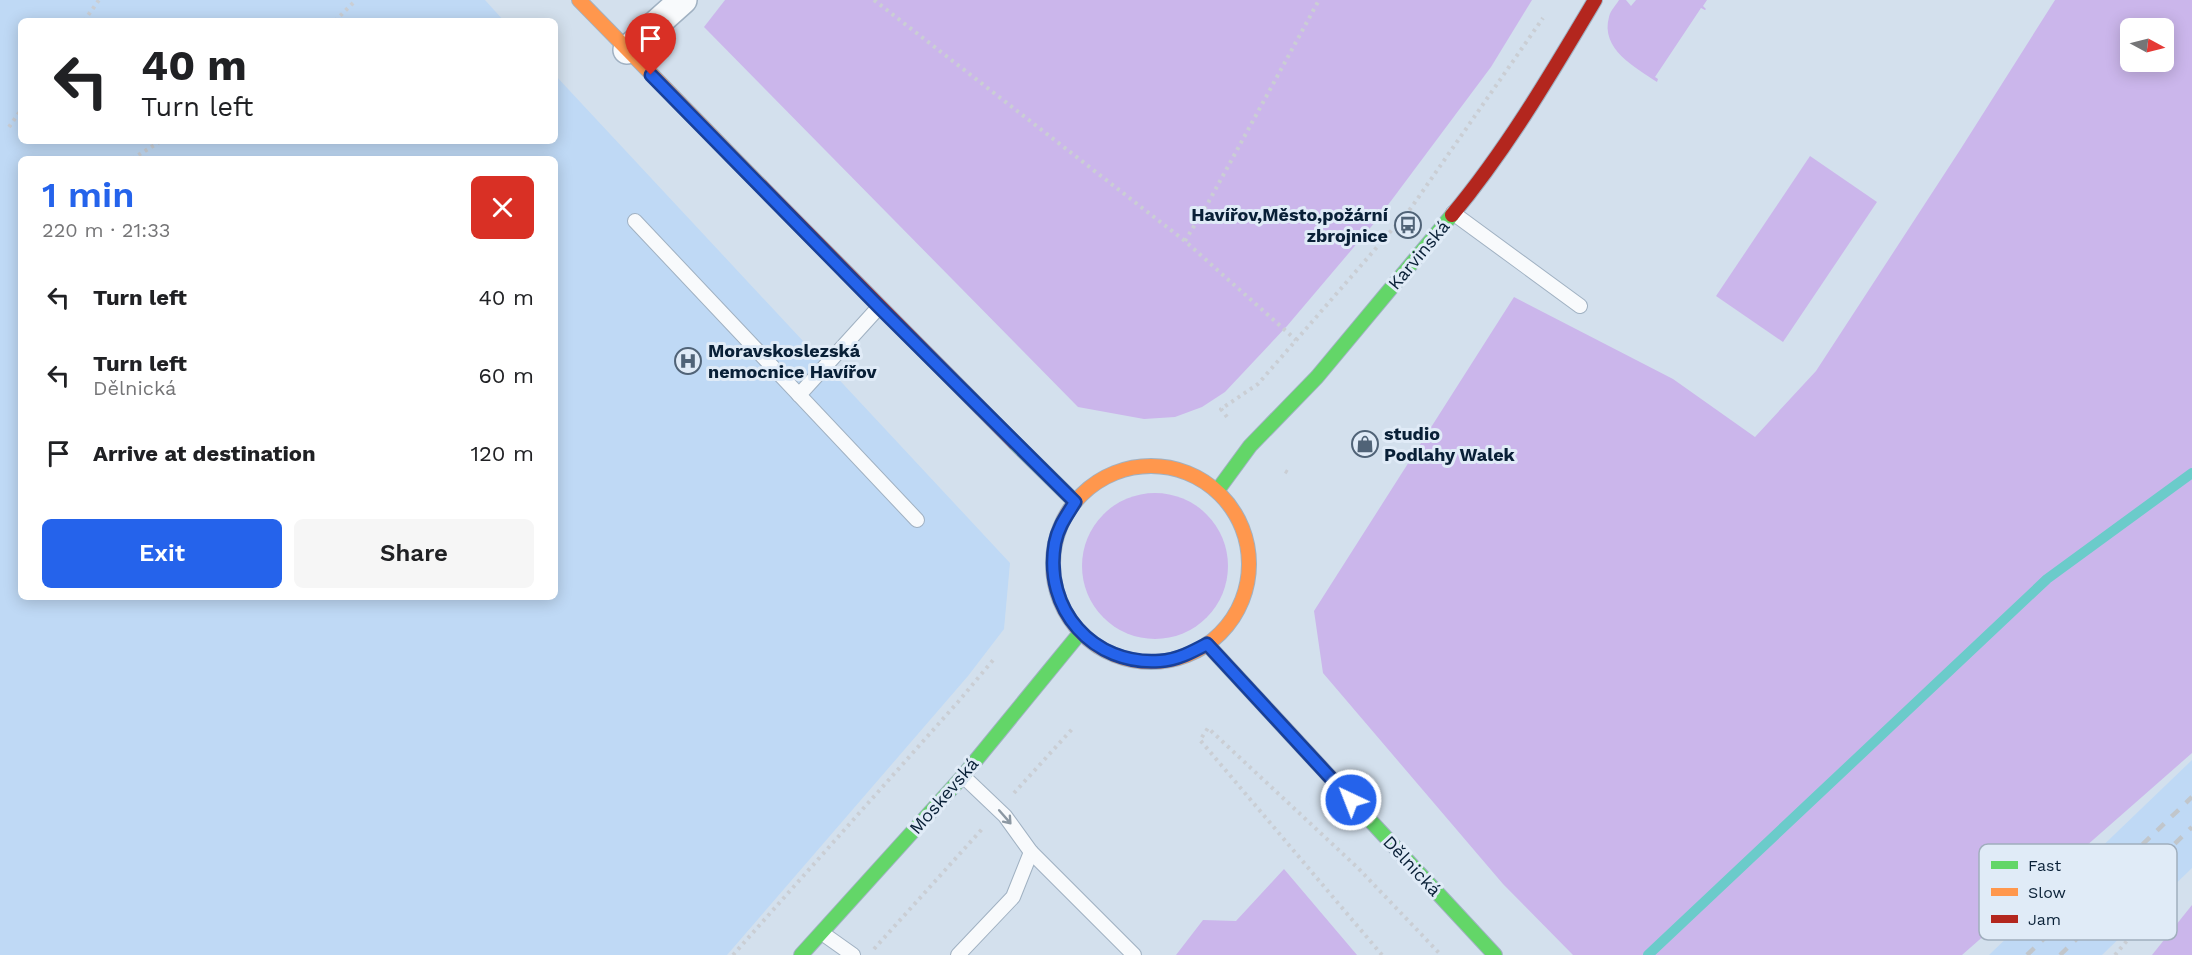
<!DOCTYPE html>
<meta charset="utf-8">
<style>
body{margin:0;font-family:"Work Sans",sans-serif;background:#f6f6f6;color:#202124;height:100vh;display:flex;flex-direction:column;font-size:22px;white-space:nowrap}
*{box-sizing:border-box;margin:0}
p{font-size:20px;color:#757577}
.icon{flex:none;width:33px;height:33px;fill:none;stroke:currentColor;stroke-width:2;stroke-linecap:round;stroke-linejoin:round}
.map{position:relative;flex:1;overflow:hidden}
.drawer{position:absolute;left:18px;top:156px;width:540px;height:444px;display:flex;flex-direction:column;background:#fff;border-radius:9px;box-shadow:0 3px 15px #0003}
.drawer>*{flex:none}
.banner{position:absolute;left:18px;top:18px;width:540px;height:126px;border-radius:9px;box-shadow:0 3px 15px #0003;background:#fff;color:#202124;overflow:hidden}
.needle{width:39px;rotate:97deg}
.buttons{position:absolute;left:2120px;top:18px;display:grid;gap:12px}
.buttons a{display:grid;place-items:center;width:54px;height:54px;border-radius:9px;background:#fff;box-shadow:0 3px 15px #0003;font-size:30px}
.pin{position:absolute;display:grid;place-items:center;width:51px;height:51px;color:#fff;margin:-62px -26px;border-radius:50% 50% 50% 0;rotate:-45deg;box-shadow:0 0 6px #0007}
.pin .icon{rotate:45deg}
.me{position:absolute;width:66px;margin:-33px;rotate:317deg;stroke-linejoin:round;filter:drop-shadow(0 0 4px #0008)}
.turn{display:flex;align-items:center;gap:21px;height:126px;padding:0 24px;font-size:27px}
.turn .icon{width:78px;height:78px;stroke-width:2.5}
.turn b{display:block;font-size:42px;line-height:51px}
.round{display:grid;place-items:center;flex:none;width:63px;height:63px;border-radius:9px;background:#f6f6f6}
.head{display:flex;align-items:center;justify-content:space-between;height:102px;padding:0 24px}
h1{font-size:36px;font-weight:600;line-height:45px;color:#2563eb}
.cta{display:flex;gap:12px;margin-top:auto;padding:12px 24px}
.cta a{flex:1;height:69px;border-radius:9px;background:#2563eb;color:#fff;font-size:24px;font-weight:600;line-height:69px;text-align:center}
.cta a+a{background:#f6f6f6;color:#202124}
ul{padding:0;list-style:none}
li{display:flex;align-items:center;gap:18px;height:78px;padding:0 24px}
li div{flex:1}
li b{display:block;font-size:22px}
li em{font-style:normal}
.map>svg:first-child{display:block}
.built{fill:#bfd9f5;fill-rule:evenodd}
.green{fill:#cbb6eb;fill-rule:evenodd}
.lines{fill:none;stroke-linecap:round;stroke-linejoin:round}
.stream{stroke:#6bcbca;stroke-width:10}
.lane-casing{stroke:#a0b1c2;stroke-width:16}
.street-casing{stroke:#a0b1c2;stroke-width:30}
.fast-casing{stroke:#a0b1c2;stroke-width:16}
.slow-casing{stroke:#a0b1c2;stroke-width:16}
.jam-casing{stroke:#a0b1c2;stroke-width:16}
.path{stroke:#caced4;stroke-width:4;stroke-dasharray:3 4.5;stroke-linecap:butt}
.lane{stroke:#f8fafc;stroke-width:14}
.street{stroke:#f8fafc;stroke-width:27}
.fast{stroke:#63d668;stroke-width:14}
.slow{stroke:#ff974d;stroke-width:14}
.jam{stroke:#b3261e;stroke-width:14}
.rail{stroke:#c1c6cb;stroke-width:4.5;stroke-dasharray:10 10;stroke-linecap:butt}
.oneway{stroke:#8c98a3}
.route-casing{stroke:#184099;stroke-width:15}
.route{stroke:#2563eb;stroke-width:10}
.labels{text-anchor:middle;stroke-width:6;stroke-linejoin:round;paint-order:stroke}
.poi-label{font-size:18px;font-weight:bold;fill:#092037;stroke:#e0ebf7;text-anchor:start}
.street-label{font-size:18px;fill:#092037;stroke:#e0ebf7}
.key{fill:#e0ebf7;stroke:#a0aebd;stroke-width:1.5}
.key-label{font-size:16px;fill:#092037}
</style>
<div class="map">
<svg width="2192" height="955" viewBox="0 0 2192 955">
<rect width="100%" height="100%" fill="#d3e0ed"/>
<g class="built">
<path d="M0 0H485L504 21H21V141H555V75L1010 563 1004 629 968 676 727 955H0ZM21 159H555V597H21Z"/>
<path d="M2192 760V868L2102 955H1989Z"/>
</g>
<g class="green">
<path d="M725 0H1532L1491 67 1376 221 1287 326 1225 392 1202 407 1175 417 1144 419 1078 407 704 27Z"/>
<path d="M1619 0H1626L1631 6 1636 0H1707L1703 6 1706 9 1705 10 1701 8 1655 77 1658 79 1657 82C1635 67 1600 49 1609 17 1610 11 1616 5 1619 0Z"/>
<path d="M2055 0H2192V753L1962 955H1573L1503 884 1323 673 1314 611 1514 297 1673 379 1755 437 1816 371 1960 150ZM2130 28H2163V62H2130Z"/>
<path d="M1810 156 1877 202 1783 342 1716 296Z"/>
<circle cx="1155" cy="566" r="73"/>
<path d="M1284 869 1357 955H1176L1203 920 1236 921Z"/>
<path d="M2192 905V955H2152Z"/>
</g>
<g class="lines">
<path class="stream" d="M1648 955 2047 579 2192 473"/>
<defs>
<g id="lane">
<path d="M1453 213 1580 306"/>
<path d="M635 221 917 520"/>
<path d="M799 395 879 307"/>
<path d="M1031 852 1134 955"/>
<path d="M822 933 853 955"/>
<path d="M958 955 1013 897 1031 852 1005 816 963 776"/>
</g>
<path id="street" d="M627 50 683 0"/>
<g id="fast">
<path d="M1015 443 1075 502"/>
<path d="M1217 491 1250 446 1317 377 1452 215"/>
<path d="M1367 817 1495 955"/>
<path d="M801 955 963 776 1080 633"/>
</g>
<g id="slow">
<path d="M579 0 761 186"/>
<circle cx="1151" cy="564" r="98"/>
</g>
<g id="jam">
<path d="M761 186 1015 443"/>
<path d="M1452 215C1507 149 1551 74 1595 0"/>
<path d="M1207 644 1367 817"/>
</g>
</defs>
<use href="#lane" class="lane-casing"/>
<use href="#street" class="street-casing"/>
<use href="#fast" class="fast-casing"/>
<use href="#slow" class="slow-casing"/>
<use href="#jam" class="jam-casing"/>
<g class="path">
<path d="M874 0 1185 241 1296 340"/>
<path d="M84 21 99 0"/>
<path d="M335 21 356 0"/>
<path d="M9 127 21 110"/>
<path d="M132 159 161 141"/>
<path d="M1185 241 1208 203 1319 0"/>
<path d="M1227 417 1221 409 1258 384 1411 208 1543 18"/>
<path d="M1285 471 1290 474"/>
<path d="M1014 793 1074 727"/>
<path d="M874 949 983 828"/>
<path d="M733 955 958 702 994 659"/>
<path d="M1382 955 1200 740 1208 728 1358 868 1441 955"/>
<path d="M2115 955 2156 906 2148 900"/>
</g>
<use href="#lane" class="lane"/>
<use href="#street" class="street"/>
<use href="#fast" class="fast"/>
<use href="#slow" class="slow"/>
<use href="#jam" class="jam"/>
<g class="rail">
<path d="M2027 955 2192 797"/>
<path d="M2060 955 2192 827"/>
</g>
</g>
<defs><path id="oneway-shaft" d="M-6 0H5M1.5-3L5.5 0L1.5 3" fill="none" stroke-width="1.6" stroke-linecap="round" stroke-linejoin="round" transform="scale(1.5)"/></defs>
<use class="oneway" href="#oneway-shaft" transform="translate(1005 817) rotate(49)"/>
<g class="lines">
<defs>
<path id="route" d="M651 75 879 307 1075 502C1067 515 1058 527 1055 543 1043 609 1093 666 1160 661 1177 660 1192 652 1207 644L1351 800"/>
</defs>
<use href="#route" class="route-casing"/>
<use href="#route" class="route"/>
</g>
<defs>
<symbol id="bus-ring" viewBox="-11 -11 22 22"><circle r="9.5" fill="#e0ebf7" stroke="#506377" stroke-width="1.5"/><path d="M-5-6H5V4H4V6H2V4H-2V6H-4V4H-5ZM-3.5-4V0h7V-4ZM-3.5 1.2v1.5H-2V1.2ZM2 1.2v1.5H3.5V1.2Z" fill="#506377"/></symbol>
<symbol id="hospital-ring" viewBox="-11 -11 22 22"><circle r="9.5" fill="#e0ebf7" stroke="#506377" stroke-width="1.5"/><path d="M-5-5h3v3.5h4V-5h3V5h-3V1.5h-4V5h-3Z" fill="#506377"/></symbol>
<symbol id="shop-ring" viewBox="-11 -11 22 22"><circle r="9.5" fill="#e0ebf7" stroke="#506377" stroke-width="1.5"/><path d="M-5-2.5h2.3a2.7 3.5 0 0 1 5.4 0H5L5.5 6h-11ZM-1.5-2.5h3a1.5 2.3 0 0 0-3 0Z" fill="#506377"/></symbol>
</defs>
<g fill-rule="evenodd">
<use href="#bus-ring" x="1393" y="210" width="30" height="30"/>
<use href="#hospital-ring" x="673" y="346" width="30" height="30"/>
<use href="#shop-ring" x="1350" y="429" width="30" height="30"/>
</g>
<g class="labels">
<g class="poi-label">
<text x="1388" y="221" text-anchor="end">Havířov,Město,požární<tspan x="1388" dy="21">zbrojnice</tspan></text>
<text x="708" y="357">Moravskoslezská<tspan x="708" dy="21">nemocnice Havířov</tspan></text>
<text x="1384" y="440">studio<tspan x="1384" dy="21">Podlahy Walek</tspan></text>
</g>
<g class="street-label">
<text transform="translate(1419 255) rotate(-50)" y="6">Karvinská</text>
<text transform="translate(944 796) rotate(-49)" y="6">Moskevská</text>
<text transform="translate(1412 866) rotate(47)" y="6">Dělnická</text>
</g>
</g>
<rect x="1979" y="844" width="198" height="96" rx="9" class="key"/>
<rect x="1991" y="861" width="27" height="8" fill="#63d668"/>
<rect x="1991" y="888" width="27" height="8" fill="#ff974d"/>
<rect x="1991" y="915" width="27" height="8" fill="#b3261e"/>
<g class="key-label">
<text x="2028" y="871">Fast</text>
<text x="2028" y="898">Slow</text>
<text x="2028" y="925">Jam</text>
</g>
</svg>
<div class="buttons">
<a><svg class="needle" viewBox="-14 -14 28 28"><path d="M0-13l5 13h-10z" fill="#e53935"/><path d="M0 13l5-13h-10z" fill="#757577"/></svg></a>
</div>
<div class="pin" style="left:651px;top:75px;background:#d93025"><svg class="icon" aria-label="arrive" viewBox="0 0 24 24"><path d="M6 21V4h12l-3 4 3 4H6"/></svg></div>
<svg class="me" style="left:1351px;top:800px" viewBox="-20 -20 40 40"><circle r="17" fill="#2563eb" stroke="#fff" stroke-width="3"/><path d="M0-11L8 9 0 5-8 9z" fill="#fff"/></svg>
<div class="banner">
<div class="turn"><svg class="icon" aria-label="left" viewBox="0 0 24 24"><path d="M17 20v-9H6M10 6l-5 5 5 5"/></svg><div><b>40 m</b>Turn left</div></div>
</div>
<section class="drawer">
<div class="head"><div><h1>1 min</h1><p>220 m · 21:33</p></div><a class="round" style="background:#d93025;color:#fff"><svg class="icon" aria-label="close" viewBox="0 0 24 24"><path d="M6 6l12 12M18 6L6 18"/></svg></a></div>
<ul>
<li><svg class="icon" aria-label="left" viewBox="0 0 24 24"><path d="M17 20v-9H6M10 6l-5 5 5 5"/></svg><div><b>Turn left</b></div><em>40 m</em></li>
<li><svg class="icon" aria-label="left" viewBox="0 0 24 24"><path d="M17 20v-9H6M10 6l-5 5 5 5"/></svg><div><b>Turn left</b><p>Dělnická</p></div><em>60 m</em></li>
<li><svg class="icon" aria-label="arrive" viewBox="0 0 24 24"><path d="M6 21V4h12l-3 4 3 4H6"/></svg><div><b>Arrive at destination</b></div><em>120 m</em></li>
</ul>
<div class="cta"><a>Exit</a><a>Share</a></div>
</section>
</div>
